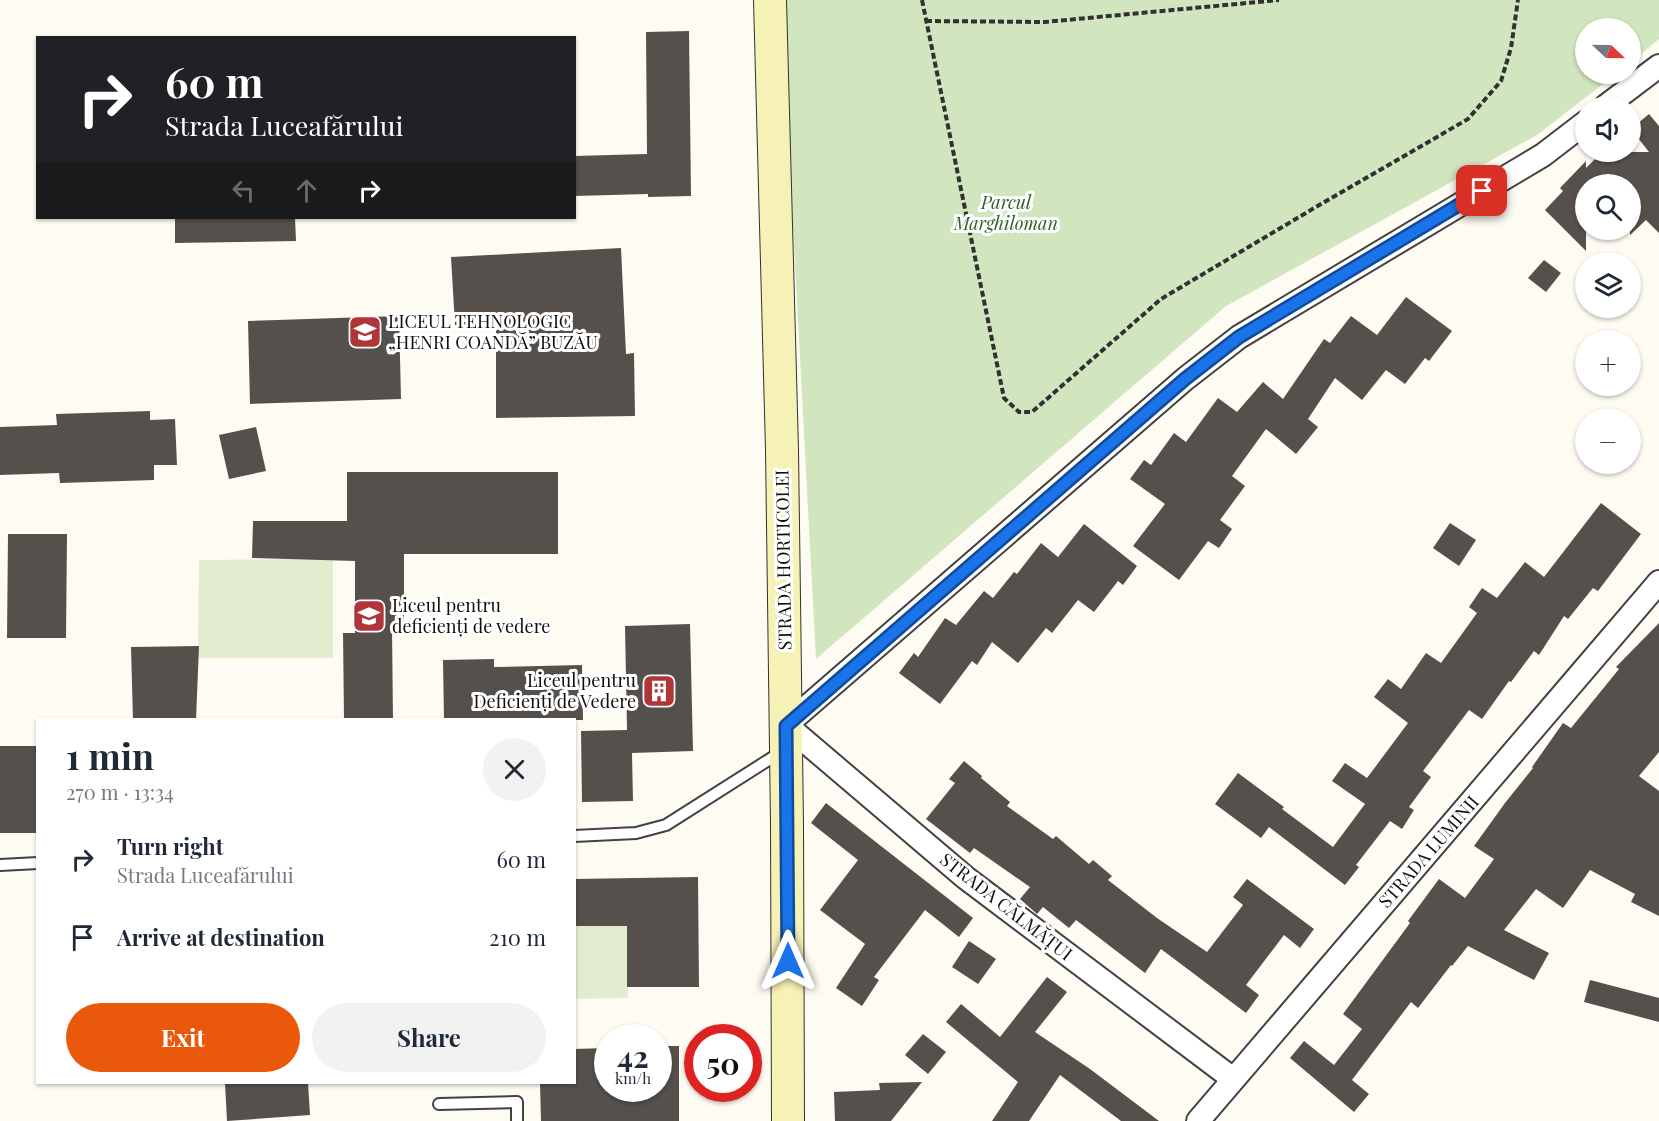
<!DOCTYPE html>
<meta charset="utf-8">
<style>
body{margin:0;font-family:"Playfair Display",serif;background:#f2f2f3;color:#1f2937;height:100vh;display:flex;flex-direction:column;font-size:22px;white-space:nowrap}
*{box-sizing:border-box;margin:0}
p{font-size:20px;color:#747a83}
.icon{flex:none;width:33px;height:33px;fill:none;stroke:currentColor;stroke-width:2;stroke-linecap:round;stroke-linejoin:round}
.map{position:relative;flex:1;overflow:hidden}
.details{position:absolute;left:36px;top:718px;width:540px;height:366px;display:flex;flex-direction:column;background:#fff;border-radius:0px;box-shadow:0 2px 4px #0004}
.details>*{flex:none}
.top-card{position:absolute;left:36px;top:36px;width:540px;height:183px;border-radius:0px;box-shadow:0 2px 4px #0004;background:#202124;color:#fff;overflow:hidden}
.needle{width:39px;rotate:112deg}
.fabs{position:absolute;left:1575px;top:18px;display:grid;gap:12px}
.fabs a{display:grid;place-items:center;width:66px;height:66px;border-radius:50%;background:#fff;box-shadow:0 2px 4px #0004;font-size:30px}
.speed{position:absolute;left:594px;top:1024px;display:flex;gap:12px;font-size:30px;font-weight:700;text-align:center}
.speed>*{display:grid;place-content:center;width:78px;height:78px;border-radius:50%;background:#fff;box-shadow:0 2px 4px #0004;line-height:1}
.speed small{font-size:15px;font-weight:400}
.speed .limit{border:9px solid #d22;background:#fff;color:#111}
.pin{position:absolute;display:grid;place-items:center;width:51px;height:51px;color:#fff;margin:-26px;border-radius:12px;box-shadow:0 3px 9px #0006}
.me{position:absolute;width:66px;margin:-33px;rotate:0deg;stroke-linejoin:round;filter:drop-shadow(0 0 4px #0008)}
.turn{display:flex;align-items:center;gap:21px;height:126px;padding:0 30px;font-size:27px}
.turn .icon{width:78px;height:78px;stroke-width:2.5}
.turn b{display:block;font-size:42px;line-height:51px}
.lanes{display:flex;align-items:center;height:57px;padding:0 30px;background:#0003;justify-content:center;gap:30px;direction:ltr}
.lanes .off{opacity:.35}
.round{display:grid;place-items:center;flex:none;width:63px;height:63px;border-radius:32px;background:#f2f2f3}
.summary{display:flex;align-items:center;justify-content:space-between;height:102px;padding:0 30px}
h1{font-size:36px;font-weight:700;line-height:45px}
.cta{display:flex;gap:12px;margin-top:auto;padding:12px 30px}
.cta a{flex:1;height:69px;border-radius:36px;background:#ea580c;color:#fff;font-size:24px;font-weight:700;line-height:69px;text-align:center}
.cta a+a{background:#f2f2f3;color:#1f2937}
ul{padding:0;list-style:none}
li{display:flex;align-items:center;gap:18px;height:78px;padding:0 30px}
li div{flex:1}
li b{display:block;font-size:22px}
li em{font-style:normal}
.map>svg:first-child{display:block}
.green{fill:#d1e5be}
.pitch{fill:#e2edcf}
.building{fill:#56504c}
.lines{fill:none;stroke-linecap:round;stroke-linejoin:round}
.service-casing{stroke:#424242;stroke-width:14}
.minor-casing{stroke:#424242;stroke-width:26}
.secondary-casing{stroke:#313131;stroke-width:34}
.path{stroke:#313131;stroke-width:4;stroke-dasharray:6 3;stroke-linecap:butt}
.service{stroke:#fff;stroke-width:10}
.minor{stroke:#fff;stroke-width:22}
.secondary{stroke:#f6f1b4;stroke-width:32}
.route-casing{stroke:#114b97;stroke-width:15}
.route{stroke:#1a73e8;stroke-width:10}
.labels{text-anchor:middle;stroke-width:6;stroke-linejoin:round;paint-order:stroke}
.park-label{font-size:18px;font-style:italic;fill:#306025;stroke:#fff}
.poi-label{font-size:18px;fill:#0f0f0f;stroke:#fff;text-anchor:start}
.street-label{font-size:18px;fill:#0f0f0f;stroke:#fff}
</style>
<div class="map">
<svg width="1659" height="1121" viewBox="0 0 1659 1121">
<rect width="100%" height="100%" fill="#fdfbf2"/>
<path class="green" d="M781 0H1659V39L1631 62 1630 28H1586V74H1616L1537 135 1226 306 816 659Z"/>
<g class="pitch">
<path d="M333 559V658H198L199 560Z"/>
<path d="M574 926H627L628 998 575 999Z"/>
</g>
<g class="building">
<path d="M689 31 691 196 648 197V194L574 196V156L647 154 646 32Z"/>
<path d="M1649 114 1659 126V233L1646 220 1630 235V184H1586V251L1545 210 1563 191 1560 188 1586 161V168L1602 152H1649L1631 129Z"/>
<path d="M175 218H295L296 241 175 243Z"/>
<path d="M621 248 626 354 634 353 635 416 496 418V323L455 325 451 257Z"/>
<path d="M1544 260 1561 273 1546 292 1528 278Z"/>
<path d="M1406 297 1452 331 1429 361 1425 358 1405 384 1386 370 1362 400 1335 378 1308 419 1318 427 1296 454 1266 429 1232 476 1245 486 1220 520 1232 529 1219 548 1208 541 1179 580 1133 546 1165 504 1130 479 1144 460 1151 465 1174 433 1186 442 1218 398 1237 412 1263 382 1283 399 1324 339 1330 343 1351 316 1377 335Z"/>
<path d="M399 316 401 399 250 404 248 321Z"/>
<path d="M150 411V420L175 419 177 465H154V480L60 483 59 473 0 475V427L57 425 56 414Z"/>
<path d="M256 427 266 471 229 479 219 435Z"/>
<path d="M347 472H558V554H404V629H392L393 720H344L343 633H355V561L252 558 253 521H347Z"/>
<path d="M1601 503 1641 534 1598 591 1593 588 1568 619 1564 616 1539 655 1534 651 1511 682 1509 681 1482 719 1469 710 1423 771 1431 777 1409 807 1414 810 1402 829 1390 821 1356 865 1359 867 1345 885 1269 827 1261 838 1215 804 1238 773 1284 807 1282 809 1333 847 1365 804 1332 781 1345 763 1367 778 1408 723 1374 697 1388 679 1401 689 1426 653 1441 663 1477 613 1469 607 1482 588 1497 598 1525 562 1544 577Z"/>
<path d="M1450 523 1476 540 1459 566 1433 548Z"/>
<path d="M1084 524 1137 566 1123 585 1118 581 1094 612 1078 600 1052 633 1046 628 1018 663 992 642 977 665 972 661 940 704 899 673 914 653 918 657 945 618 956 625 984 591 993 598 1014 572 1017 574 1041 543 1058 557Z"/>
<path d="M8 534H67L66 638H7Z"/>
<path d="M1659 623V752L1639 776 1659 791V916L1631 902 1635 894 1590 870 1563 908 1536 889 1504 930 1549 953 1534 980 1468 946 1452 966 1451 965 1418 1008 1411 1002 1352 1080 1369 1094 1354 1112 1290 1058 1304 1041 1334 1065 1362 1029 1343 1014 1410 923 1408 921 1439 879 1465 898 1494 859 1474 846 1505 803 1533 768 1532 767 1563 723 1571 728 1619 669 1616 667Z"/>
<path d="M690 624 693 751 632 753 633 801 582 802 581 731 627 730 625 626Z"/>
<path d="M199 646 196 720H133L131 647Z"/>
<path d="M494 659V667L582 665 583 720H444L443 660Z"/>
<rect x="0" y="746" width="38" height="87"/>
<path d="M964 761 982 776 981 778 1010 802 1007 806 1053 839 1056 836 1089 864 1093 860 1112 876 1108 880 1157 918 1207 952 1243 905 1233 897 1247 879 1314 929 1300 948 1284 935 1246 985 1259 995 1246 1013 1161 949 1145 973 1076 920 1069 928 1043 907 1037 914 1020 899 1030 887 974 848 970 853 926 819 955 783 949 779Z"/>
<path d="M826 803 973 918 959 937 925 910 874 977 879 980 862 1006 836 988 865 944 820 910 858 860 811 823Z"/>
<path d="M698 877 699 987H627V926H574V879Z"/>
<path d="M969 941 996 959 978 984 952 967Z"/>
<path d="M1047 977 1067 992 1035 1032 1090 1069 1159 1121H1121L1060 1075 1029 1121H992L1018 1082 946 1022 961 1004 1000 1037Z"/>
<path d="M1590 980 1659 998V1022L1584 1002Z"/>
<path d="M923 1034 946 1052 928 1074 905 1055Z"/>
<path d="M658 1046H679V1121H541L540 1083H574V1049L608 1048V1089H658Z"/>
<path d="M922 1082 891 1121H835L834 1092 880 1090 879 1083Z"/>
<path d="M225 1083H308L310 1115 227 1121Z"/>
</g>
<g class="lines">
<defs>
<g id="service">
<path d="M574 836 636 833 666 825 781 752"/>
<path d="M0 865 38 863"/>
<path d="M439 1104 517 1102V1121"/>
</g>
<g id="minor">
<path d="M1606 106 1659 66"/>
<path d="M1233 1079 966 878 786 725 1185 379 1239 337 1543 155 1586 122"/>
<path d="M1198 1121 1659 582"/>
</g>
<path id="secondary" d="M770 0 782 450 787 824 788 1121"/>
</defs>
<use href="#service" class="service-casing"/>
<use href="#minor" class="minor-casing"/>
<use href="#secondary" class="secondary-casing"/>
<g class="path">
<path d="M922 0 1004 398 1019 412H1032L1161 299 1321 204 1468 119 1501 81 1511 48 1518 0"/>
<path d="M926 21 1045 22 1279 0"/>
</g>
<use href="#service" class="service"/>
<use href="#minor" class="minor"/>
<use href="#secondary" class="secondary"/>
</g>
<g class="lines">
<defs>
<path id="route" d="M788 961 786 726 1185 379 1239 337 1482 191"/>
</defs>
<use href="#route" class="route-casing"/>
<use href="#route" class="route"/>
</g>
<defs>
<symbol id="school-square" viewBox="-11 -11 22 22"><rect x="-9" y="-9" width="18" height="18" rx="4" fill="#b03538" stroke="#fff"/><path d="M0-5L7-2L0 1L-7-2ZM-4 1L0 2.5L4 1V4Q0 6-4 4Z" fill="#fff"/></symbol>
<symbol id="building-square" viewBox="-11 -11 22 22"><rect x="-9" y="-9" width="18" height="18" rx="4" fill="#b03538" stroke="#fff"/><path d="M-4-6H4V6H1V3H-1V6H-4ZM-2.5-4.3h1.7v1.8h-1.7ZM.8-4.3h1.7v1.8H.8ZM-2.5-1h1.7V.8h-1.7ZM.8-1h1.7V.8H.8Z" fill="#fff"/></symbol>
</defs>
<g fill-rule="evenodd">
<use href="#school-square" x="346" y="313" width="38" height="38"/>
<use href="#school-square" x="350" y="597" width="38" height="38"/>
<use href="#building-square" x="640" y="672" width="38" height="38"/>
</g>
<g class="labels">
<g class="park-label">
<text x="1006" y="209">Parcul<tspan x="1006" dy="21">Marghiloman</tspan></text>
</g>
<g class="poi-label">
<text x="388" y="328">LICEUL TEHNOLOGIC<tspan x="388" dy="21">„HENRI COANDĂ” BUZĂU</tspan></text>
<text x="392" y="612">Liceul pentru<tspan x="392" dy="21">deficienți de vedere</tspan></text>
<text x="636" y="687" text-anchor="end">Liceul pentru<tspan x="636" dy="21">Deficienți de Vedere</tspan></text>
</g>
<g class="street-label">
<text transform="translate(784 560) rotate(-91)" y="6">STRADA HORTICOLEI</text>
<text transform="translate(1429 852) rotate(-49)" y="6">STRADA LUMINII</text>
<text transform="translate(1006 907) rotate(38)" y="6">STRADA CĂLMĂȚUI</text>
</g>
</g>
</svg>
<div class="fabs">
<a><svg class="needle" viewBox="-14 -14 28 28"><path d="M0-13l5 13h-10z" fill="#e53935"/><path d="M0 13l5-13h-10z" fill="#747a83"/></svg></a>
<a><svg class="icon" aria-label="sound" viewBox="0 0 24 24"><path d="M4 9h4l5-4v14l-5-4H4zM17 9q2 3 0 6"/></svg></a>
<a><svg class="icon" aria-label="search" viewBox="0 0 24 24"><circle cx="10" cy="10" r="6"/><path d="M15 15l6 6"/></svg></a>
<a><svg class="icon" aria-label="layers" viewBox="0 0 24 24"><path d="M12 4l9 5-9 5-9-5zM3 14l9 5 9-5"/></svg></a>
<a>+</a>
<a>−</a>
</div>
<div class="speed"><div>42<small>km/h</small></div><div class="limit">50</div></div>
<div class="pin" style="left:1482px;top:191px;background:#d93025"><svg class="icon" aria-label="arrive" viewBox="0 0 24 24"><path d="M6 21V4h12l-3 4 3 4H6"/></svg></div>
<svg class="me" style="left:788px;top:961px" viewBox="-20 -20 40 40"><path d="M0-17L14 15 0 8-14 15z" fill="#1a73e8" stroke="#fff" stroke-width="4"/></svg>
<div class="top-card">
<div class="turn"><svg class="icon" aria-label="right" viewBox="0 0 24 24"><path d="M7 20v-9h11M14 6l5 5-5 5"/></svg><div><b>60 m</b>Strada Luceafărului</div></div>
<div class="lanes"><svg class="icon off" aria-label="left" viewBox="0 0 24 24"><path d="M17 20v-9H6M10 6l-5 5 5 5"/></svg><svg class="icon off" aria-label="ahead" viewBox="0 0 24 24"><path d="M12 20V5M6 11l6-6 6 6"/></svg><svg class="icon" aria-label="right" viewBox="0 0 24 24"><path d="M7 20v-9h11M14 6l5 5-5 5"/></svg></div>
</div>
<section class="details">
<div class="summary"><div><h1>1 min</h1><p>270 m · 13:34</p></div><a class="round"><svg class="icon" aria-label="close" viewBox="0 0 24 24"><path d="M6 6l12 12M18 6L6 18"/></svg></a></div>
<ul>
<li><svg class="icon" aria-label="right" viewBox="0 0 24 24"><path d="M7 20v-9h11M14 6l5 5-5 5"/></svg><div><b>Turn right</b><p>Strada Luceafărului</p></div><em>60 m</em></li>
<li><svg class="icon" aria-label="arrive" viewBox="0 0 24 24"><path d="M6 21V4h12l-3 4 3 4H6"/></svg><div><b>Arrive at destination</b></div><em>210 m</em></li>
</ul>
<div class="cta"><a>Exit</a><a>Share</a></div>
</section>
</div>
